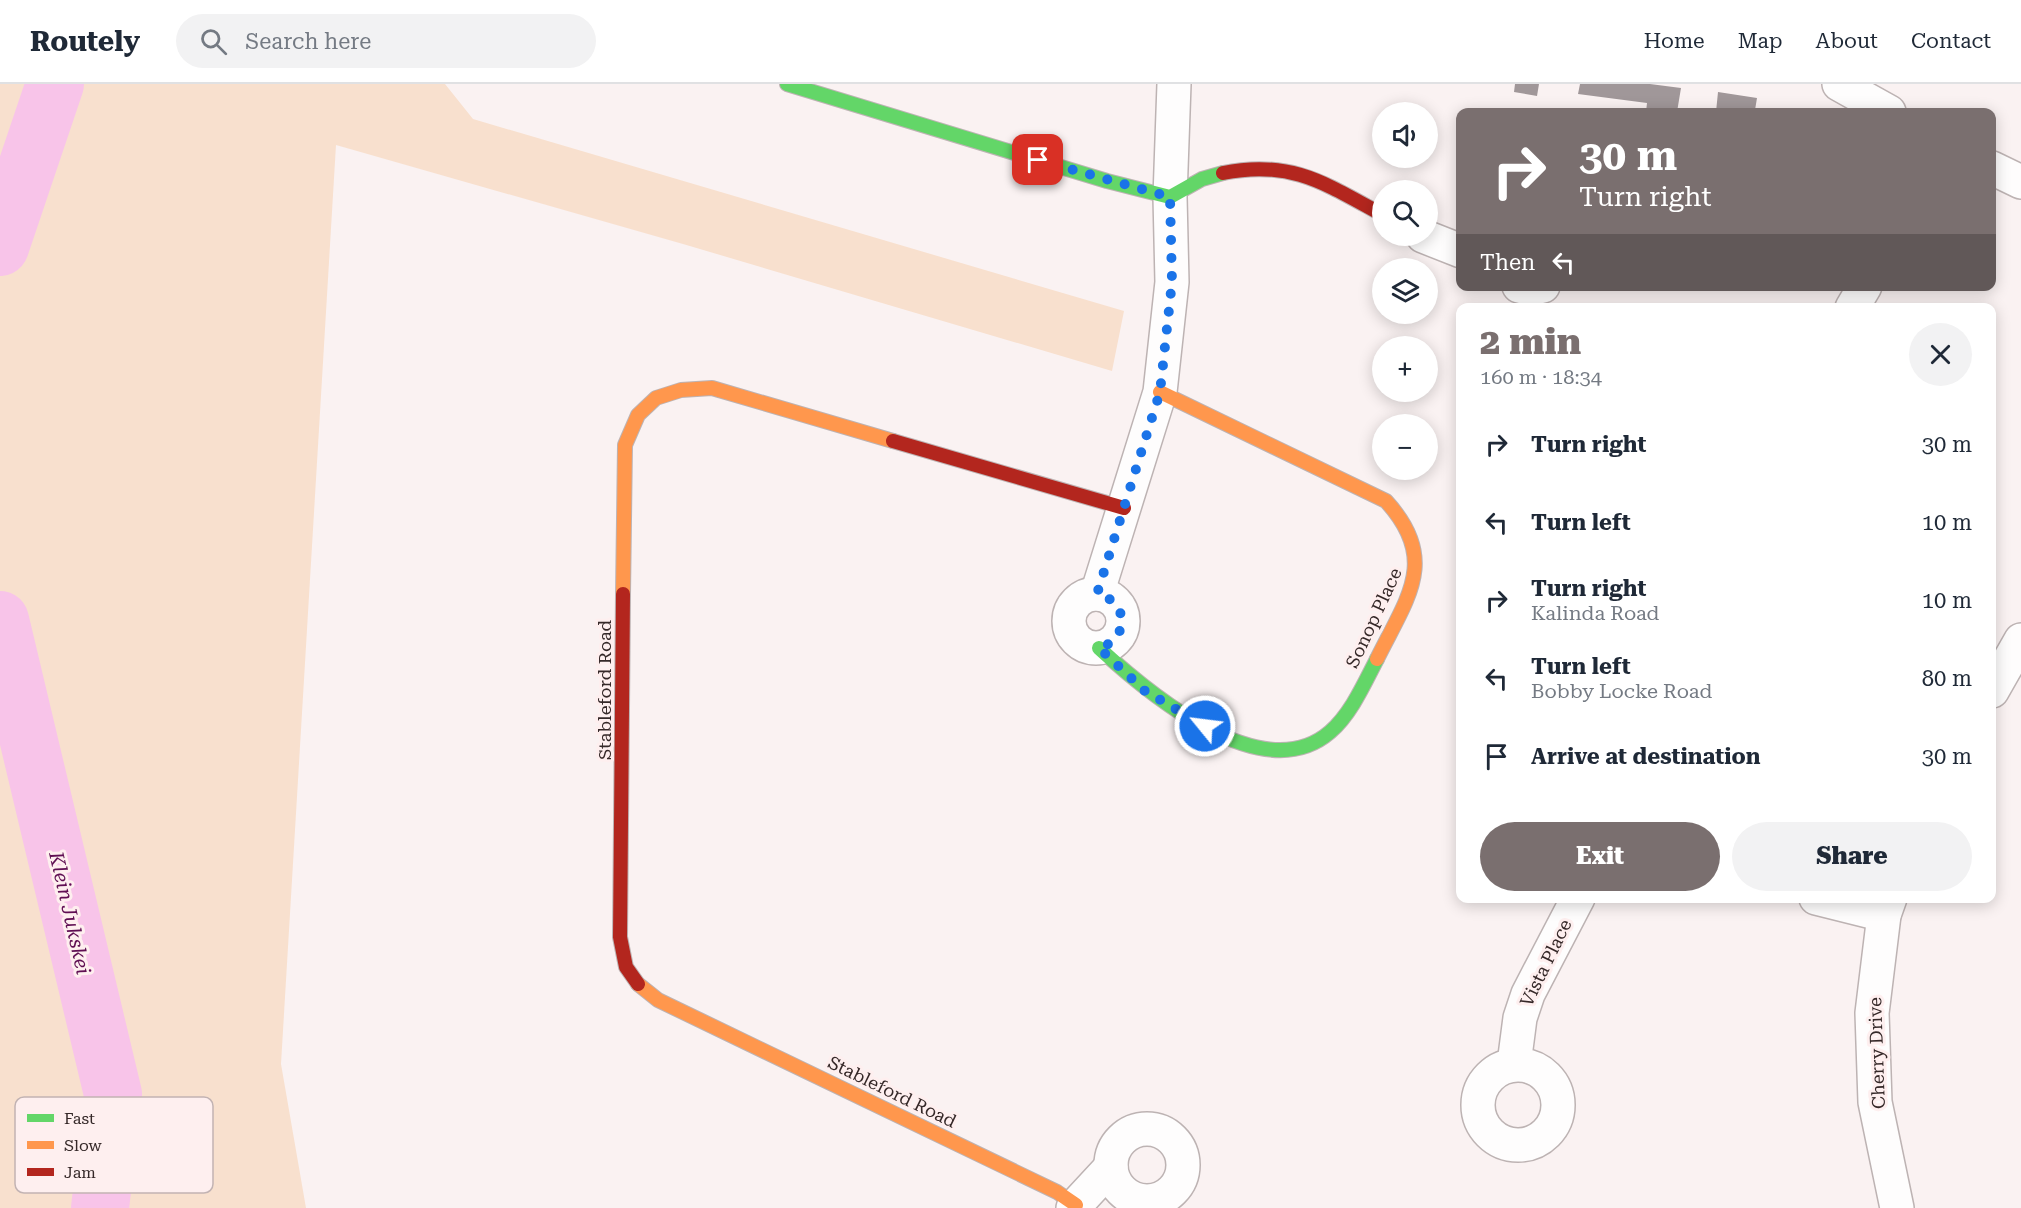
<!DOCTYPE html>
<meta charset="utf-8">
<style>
body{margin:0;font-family:"Roboto Serif",serif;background:#f2f2f3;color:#1f2937;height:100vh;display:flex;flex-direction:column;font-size:22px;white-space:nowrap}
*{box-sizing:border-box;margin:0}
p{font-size:20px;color:#747a83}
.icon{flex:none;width:33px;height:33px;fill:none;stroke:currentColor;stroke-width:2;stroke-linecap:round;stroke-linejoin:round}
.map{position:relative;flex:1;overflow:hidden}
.details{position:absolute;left:1456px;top:219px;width:540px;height:600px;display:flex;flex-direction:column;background:#fff;border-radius:12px;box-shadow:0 3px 15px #0003}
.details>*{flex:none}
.top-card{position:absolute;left:1456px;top:24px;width:540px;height:183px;border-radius:12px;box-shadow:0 3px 15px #0003;background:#7a6f6f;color:#fff;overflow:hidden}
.fabs{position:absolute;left:1372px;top:18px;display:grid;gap:12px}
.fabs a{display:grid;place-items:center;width:66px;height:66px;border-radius:50%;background:#fff;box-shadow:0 3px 15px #0003;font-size:30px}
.pin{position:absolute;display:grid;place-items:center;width:51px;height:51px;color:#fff;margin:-26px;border-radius:12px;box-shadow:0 3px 9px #0006}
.me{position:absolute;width:66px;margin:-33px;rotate:299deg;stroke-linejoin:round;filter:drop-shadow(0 0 4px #0008)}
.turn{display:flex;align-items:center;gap:21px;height:126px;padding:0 24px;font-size:27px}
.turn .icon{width:78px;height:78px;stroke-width:2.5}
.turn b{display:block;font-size:42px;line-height:51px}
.then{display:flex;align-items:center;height:57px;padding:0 24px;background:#0003;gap:12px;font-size:22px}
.round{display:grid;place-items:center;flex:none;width:63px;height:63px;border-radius:32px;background:#f2f2f3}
.headline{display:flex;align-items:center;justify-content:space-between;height:102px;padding:0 24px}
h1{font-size:36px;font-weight:800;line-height:45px;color:#7a6f6f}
.primary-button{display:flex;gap:12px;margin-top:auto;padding:12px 24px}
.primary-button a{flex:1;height:69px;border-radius:36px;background:#7a6f6f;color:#fff;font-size:24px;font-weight:800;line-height:69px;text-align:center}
.primary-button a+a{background:#f2f2f3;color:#1f2937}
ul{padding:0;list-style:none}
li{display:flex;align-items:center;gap:18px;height:78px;padding:0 24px}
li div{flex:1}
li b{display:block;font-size:22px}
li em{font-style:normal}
header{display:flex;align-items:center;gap:36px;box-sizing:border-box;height:84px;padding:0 30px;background:#fff;border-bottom:2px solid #e0e1e3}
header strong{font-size:28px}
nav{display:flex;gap:33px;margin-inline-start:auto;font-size:21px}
.search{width:420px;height:54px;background:#f2f2f3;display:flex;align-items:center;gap:15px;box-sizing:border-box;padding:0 21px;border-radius:33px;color:#747a83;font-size:22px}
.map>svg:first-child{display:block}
.green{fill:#f8e0ce}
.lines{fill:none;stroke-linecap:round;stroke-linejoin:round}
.river{stroke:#f8c4e9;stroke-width:58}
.building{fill:#a09799}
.street-casing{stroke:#bdb3b3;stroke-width:36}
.fast-casing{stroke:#bdb3b3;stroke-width:16}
.slow-casing{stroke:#bdb3b3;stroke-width:16}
.jam-casing{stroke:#bdb3b3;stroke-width:16}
.street{stroke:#fefdfd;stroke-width:33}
.fast{stroke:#63d668;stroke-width:14}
.slow{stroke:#ff974d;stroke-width:14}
.jam{stroke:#b3261e;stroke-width:14}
.route{stroke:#1a73e8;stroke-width:10;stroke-dasharray:0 18}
.labels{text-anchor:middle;stroke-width:6;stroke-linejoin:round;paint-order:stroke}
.street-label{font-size:18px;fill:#352828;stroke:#feefef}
.water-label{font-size:20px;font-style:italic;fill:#600f53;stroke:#feefef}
.key{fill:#feefef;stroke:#c2b3b3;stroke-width:1.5}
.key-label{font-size:16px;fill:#352828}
</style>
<header>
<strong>Routely</strong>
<div class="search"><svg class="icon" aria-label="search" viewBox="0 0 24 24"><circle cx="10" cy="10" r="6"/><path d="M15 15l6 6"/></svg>Search here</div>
<nav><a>Home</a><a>Map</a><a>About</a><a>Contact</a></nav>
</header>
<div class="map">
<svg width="2021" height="1124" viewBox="0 0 2021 1124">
<rect width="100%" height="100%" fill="#faf2f2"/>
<path class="green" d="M0 0H445L473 35 1124 227 1112 287 683 160 336 61 281 980 306 1124H0Z"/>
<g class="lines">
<g class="river">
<path d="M0 163 55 0"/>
<path d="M0 536 113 1010 100 1124"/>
</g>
</g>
<g class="building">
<path d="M1515 0H1539L1537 12 1514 8Z"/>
<path d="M1580 0H1650L1681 4 1677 28H1646L1647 19 1578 10Z"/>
<path d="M1718 8 1757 14 1755 26 1757 28H1716Z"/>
</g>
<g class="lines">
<defs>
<g id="street">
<path d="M1839 0 1889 28"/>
<path d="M1992 84 2021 98"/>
<path d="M1423 152 1461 167"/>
<path d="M1519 202 1531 205 1543 202"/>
<path d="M1852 224 1865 202"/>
<path d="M1097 510 1160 308 1172 198 1170 113 1174 0"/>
<circle cx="1096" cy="537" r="27"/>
<path d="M1992 607 2021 556"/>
<path d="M1816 814 1884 831"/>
<path d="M1890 814 1884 831 1872 929 1875 1018 1897 1124"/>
<path d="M1514 980 1520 934 1528 910 1578 814"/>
<circle cx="1518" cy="1021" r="40"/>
<circle cx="1147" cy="1081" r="36"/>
<path d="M1073 1124 1111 1083"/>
</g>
<g id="fast">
<path d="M787 0 1107 97 1170 113 1202 95 1223 89"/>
<path d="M1099 564C1148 609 1263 706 1330 648 1351 630 1364 600 1377 575"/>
</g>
<g id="slow">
<path d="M1160 308 1386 417C1440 476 1407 514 1377 575"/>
<path d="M623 510 625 361 638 331 656 314 681 306 712 304 893 357"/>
<path d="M638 900 658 916 1057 1108 1076 1121"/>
</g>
<g id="jam">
<path d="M1223 89C1291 75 1326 100 1383 131"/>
<path d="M893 357 1124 424"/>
<path d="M623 510 620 853 626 883 638 900"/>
</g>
</defs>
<use href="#street" class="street-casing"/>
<use href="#fast" class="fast-casing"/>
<use href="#slow" class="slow-casing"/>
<use href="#jam" class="jam-casing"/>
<use href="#street" class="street"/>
<use href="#fast" class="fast"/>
<use href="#slow" class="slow"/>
<use href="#jam" class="jam"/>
</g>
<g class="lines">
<path class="route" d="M1038 76 1170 113 1172 198 1160 308 1097 510C1129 517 1130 555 1099 564L1145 607 1205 642"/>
</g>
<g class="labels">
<g class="street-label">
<text transform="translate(1374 534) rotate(-65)" y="6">Sonop Place</text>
<text transform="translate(605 606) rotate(-90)" y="6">Stableford Road</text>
<text transform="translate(1546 879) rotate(-64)" y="6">Vista Place</text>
<text transform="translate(1877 969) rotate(-92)" y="6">Cherry Drive</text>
<text transform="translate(892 1008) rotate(26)" y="6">Stableford Road</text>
</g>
<g class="water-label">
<text transform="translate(70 829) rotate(77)" y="7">Klein Jukskei</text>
</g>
</g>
<rect x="15" y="1013" width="198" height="96" rx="9" class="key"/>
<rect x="27" y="1030" width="27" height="8" fill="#63d668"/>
<rect x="27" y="1057" width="27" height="8" fill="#ff974d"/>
<rect x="27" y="1084" width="27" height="8" fill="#b3261e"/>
<g class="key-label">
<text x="64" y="1040">Fast</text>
<text x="64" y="1067">Slow</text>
<text x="64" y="1094">Jam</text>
</g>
</svg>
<div class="fabs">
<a><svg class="icon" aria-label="sound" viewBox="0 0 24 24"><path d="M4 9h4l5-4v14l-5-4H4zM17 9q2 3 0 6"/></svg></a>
<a><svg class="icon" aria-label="search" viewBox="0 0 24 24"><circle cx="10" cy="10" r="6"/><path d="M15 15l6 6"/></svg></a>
<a><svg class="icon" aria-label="layers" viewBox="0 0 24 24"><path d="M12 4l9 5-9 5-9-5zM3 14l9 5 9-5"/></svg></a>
<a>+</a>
<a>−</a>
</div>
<div class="pin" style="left:1038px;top:76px;background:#d93025"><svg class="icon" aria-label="arrive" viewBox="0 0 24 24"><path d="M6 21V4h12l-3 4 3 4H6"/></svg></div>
<svg class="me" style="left:1205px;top:642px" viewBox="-20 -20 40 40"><circle r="17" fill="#1a73e8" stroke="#fff" stroke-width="3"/><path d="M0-11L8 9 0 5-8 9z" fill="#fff"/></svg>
<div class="top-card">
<div class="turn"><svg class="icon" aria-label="right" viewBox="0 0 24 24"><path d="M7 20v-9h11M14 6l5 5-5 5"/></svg><div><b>30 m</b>Turn right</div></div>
<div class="then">Then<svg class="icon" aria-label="left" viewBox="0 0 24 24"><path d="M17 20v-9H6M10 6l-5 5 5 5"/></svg></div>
</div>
<section class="details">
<div class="headline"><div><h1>2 min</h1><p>160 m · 18:34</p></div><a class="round"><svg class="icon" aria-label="close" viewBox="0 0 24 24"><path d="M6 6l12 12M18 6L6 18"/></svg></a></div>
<ul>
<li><svg class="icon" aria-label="right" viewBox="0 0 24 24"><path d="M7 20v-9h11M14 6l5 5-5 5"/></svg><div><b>Turn right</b></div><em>30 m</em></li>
<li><svg class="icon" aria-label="left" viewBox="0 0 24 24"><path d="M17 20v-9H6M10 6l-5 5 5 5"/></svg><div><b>Turn left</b></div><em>10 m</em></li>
<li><svg class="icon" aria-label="right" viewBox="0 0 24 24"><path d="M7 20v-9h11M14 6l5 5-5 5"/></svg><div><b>Turn right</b><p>Kalinda Road</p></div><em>10 m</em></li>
<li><svg class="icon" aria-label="left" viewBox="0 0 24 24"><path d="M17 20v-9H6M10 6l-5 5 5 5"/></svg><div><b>Turn left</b><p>Bobby Locke Road</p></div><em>80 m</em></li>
<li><svg class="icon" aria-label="arrive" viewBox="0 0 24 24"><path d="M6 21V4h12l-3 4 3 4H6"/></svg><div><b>Arrive at destination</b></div><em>30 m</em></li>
</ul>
<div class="primary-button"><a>Exit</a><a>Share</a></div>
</section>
</div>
